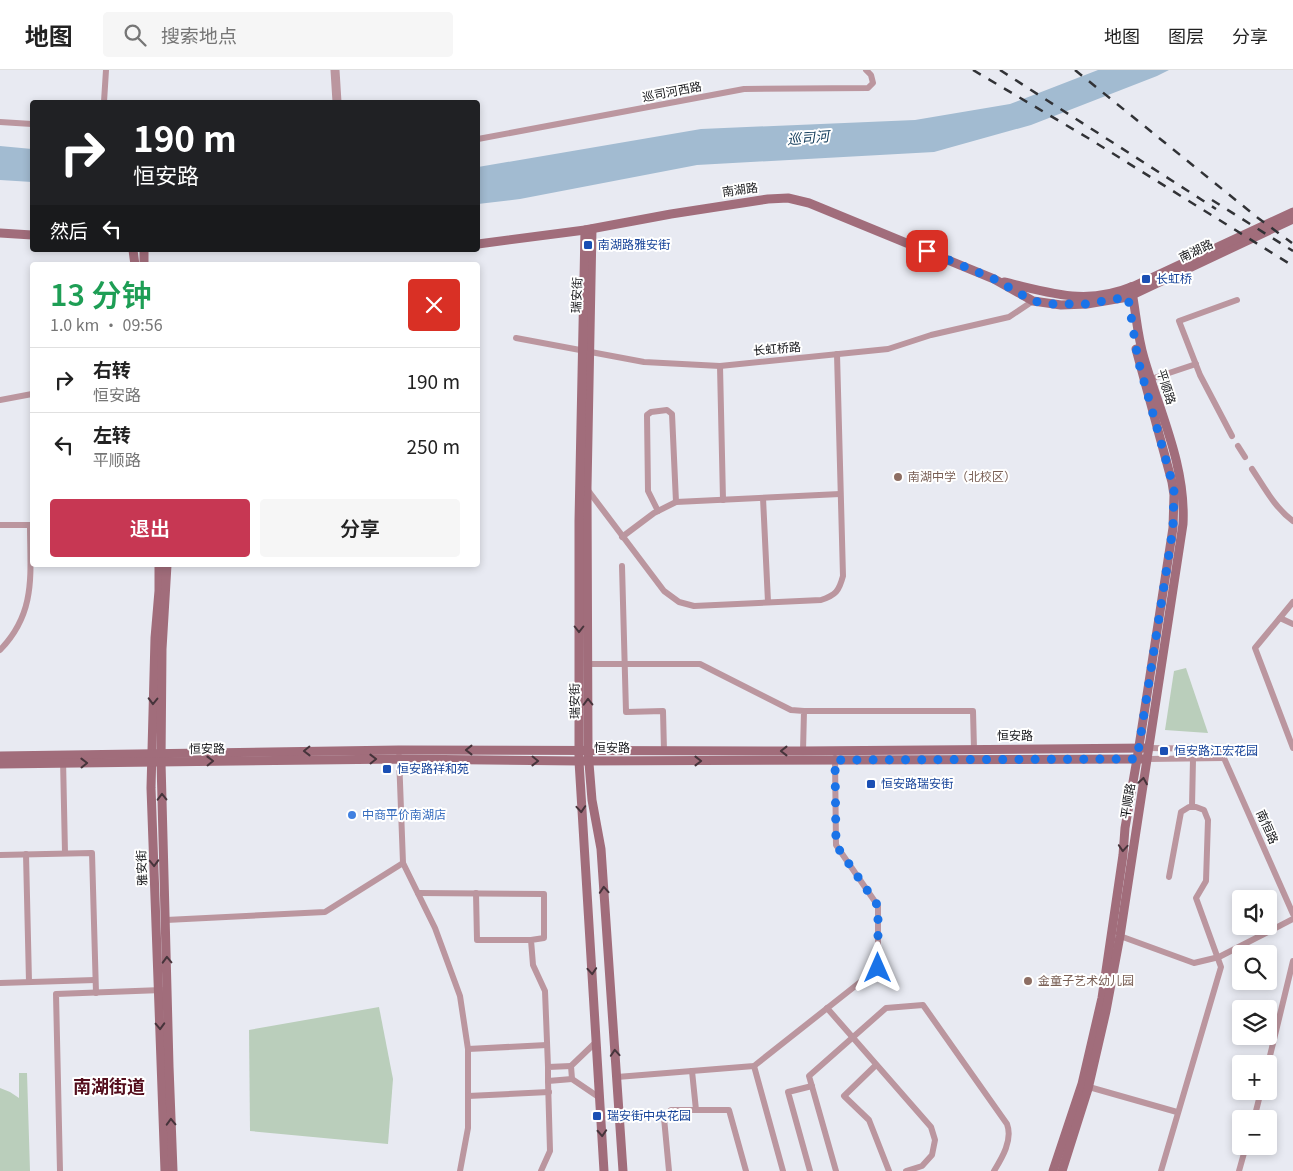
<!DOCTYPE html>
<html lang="zh">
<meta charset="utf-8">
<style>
body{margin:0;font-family:Georgia,"Noto Sans SC",serif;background:#f6f6f6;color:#222;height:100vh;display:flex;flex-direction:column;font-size:19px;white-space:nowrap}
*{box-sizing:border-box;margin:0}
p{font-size:16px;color:#767676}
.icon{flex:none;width:28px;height:28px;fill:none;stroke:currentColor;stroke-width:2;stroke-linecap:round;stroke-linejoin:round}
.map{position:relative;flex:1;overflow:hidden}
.panel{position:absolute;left:30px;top:192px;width:450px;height:305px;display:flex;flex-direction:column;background:#fff;border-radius:5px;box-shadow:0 2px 8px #0003}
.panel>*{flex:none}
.banner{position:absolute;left:30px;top:30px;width:450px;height:152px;border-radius:5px;box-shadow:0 2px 8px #0003;background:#202124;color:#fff;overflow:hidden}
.fabs{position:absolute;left:1232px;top:820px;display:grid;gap:10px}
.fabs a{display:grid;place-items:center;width:45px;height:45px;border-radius:5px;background:#fff;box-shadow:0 2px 8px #0003;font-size:25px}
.pin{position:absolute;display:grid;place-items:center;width:42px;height:42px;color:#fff;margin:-21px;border-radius:10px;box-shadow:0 2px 8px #0006}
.me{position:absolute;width:55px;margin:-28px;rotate:0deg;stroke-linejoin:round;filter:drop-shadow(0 0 4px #0008)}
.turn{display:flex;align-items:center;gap:18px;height:105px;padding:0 20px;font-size:22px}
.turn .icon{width:65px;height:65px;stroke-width:2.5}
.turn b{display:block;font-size:35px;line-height:42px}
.then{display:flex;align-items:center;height:48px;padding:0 20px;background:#0003;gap:10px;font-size:19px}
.round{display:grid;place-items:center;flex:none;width:52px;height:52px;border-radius:5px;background:#f6f6f6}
.headline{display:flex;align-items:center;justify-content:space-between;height:85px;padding:0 20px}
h1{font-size:30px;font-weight:600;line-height:38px;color:#1e9e55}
.cta{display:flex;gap:10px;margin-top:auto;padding:10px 20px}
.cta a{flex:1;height:58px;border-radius:5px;background:#c73753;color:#fff;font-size:20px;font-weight:600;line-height:58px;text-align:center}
.cta a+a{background:#f6f6f6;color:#222}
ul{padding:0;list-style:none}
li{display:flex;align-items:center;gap:15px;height:65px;padding:0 20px;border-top:1px solid #e0e0e0}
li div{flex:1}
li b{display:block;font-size:19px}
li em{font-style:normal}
header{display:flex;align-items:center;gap:30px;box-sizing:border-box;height:70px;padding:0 25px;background:#fff;border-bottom:1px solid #e0e0e0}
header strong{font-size:24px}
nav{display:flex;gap:28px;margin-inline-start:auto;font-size:18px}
.search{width:350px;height:45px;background:#f6f6f6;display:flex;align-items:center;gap:12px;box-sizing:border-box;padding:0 18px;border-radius:5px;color:#767676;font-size:19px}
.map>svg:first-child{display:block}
.green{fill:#bacebb}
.water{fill:#a2bbd1}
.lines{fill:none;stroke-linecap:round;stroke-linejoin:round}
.minor{stroke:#bb969f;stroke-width:6}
.tertiary{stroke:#bb969f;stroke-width:9}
.secondary{stroke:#a16d7b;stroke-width:9}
.rail{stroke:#313236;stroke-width:2.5;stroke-dasharray:9 9;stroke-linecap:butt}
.oneway{stroke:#46343b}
.route{stroke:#1a73e8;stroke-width:9;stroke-dasharray:0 16.2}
.transit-dot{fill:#1a4fb4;stroke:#fff;stroke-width:2}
.education-dot{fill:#8d6e63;stroke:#fff;stroke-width:2}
.shop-dot{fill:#3f7fe0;stroke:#fff;stroke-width:2}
.labels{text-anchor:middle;stroke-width:4;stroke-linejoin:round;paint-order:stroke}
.street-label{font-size:12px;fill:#151619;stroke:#fff}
.transit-label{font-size:12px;fill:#164399;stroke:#fff;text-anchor:start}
.education-label{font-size:12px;fill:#785e54;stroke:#fff;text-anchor:start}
.shop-label{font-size:12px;fill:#366cbe;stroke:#fff;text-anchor:start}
.water-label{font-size:14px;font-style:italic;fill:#0f3a59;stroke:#fff}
.district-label{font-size:18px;font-weight:bold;fill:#540e1d;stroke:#fff}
</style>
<header>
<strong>地图</strong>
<div class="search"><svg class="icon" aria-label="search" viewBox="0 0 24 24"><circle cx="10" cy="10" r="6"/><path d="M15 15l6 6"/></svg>搜索地点</div>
<nav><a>地图</a><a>图层</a><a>分享</a></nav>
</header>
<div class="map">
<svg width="1293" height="1101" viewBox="0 0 1293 1101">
<rect width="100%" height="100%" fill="#e8eaf2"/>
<g class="green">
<path d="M1186 598 1208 663 1165 660 1174 601Z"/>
<path d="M379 937 393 1009 388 1074 250 1061 249 960Z"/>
<path d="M19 1003H27L30 1101H0V1018L10 1022 19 1028Z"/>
</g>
<g class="water">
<path d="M1098 0H1169L1157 6 1031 55 934 82 697 95 520 129 478 134V97L701 59 915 50 1010 34Z"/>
<path d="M0 76 32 79V112L0 110Z"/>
</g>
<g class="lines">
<g class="minor">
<path d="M104 32 106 0"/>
<path d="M0 52 32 54"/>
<path d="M478 69 744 19 868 18 873 13 871 5 866 0"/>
<path d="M516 268 644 292 720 296 888 279 931 265 1009 247 1033 231"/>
<path d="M720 296 723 430"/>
<path d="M1151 309 1196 294"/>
<path d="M0 330 32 324"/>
<path d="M1232 366 1200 305 1179 251 1237 230"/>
<path d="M1238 376 1245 387"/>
<path d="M1252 399C1264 417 1275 438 1293 451"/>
<path d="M587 419 664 521 679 532 694 536 821 530C836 525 839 521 843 506L837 284"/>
<path d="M763 428 768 532"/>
<path d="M658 441 648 421 647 345 651 342 667 340 672 344 676 432"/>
<path d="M0 455H32"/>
<path d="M622 467 654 443 676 432 840 424"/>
<path d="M622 496 626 642 663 641 664 681"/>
<path d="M1293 532 1255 578 1293 678"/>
<path d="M1280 548 1293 554"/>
<path d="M0 580C37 542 30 503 30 455"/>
<path d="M587 594H700L791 640 804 641 803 681"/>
<path d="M804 641H973L974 679"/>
<path d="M1148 678 1220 679 1293 844"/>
<path d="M399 686 403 793 435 858 460 926 468 979V1058L460 1101"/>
<path d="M63 689 65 783"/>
<path d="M1147 689 1224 688"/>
<path d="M1192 737 1193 689"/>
<path d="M26 784 29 912"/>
<path d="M0 785 92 783 96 923"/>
<path d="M418 823 544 824V868L531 870 533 895 545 921 548 997"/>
<path d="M476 823 477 870H531"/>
<path d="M166 850 325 842 403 793"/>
<path d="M1120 866 1194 893 1219 887 1293 849"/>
<path d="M0 913 95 910"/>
<path d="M827 938 931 1057 935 1070 932 1085 922 1096 906 1101"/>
<path d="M596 972 571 996 572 1009 600 1028"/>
<path d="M468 979 547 975"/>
<path d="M1268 994 1293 891"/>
<path d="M876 995 844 1026 869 1050 889 1101"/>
<path d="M571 996 548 997V1011L572 1009"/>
<path d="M754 996 783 1101"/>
<path d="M692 1001 696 1040"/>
<path d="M617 1007 754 996 878 898V836L836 775 835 688"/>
<path d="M1089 1017 1177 1042"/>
<path d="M468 1026 549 1022"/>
<path d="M1254 1049 1261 1021"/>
<path d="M60 1101 56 924 162 920"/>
<path d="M541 1101 550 1081 548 1011"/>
<path d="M669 1101 664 1048 671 1040H729L746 1101"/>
<path d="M810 1101 788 1022 812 1016"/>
<path d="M836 1101 809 1006 886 938 923 935 1007 1054C1013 1070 1002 1088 994 1101"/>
<path d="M1161 1101 1221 897 1196 828 1206 811 1208 750 1204 740 1196 737H1189L1181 742 1169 807"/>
<path d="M1239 1101 1246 1076"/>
</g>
<path class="tertiary" d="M335 0 337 32"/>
<g class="secondary">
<path d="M592 159 587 418 588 681 592 730 601 779 623 1101"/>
<path d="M585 160 579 451V691L604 1101"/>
<path d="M0 163 32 165"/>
<path d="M478 174 585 160 671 144 768 129 788 128 809 133 994 209 1033 231 1061 235 1087 234 1128 227 1293 149"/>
<path d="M133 180 135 195"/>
<path d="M144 180V195"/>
<path d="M1004 212C1052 223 1086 236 1134 216L1293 142"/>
<path d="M159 495V521L155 568 151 718 165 1101"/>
<path d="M167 495 162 579 161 692 169 996 173 1101"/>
<path d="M0 686 399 680 803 681 1148 678"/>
<path d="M0 694 399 689 579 691 1147 689"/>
<path d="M1053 1101 1082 1014 1102 928 1123 785 1125 758 1137 689 1173 458 1174 425 1172 412 1136 279"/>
<path d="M1062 1101 1088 1019 1106 941 1120 866 1183 454C1186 396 1160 343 1144 288 1137 265 1136 241 1131 217"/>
</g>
<g class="rail">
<path d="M973 0 1088 68 1293 196"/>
<path d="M1000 0 1216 139"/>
<path d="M1075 0 1258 148 1292 173"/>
<path d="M1212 130 1293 181"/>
</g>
</g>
<defs><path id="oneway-chevron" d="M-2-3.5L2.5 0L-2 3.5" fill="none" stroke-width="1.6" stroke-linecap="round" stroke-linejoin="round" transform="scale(1.25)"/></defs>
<g class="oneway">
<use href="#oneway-chevron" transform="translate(579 559) rotate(90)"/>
<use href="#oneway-chevron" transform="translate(153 631) rotate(91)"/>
<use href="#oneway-chevron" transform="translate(588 632) rotate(-91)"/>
<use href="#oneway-chevron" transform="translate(469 680) rotate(-180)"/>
<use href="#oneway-chevron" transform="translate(307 681) rotate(179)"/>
<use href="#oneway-chevron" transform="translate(784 681) rotate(-180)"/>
<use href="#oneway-chevron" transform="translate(373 689) rotate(-1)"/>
<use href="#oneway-chevron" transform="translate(210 691) rotate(-1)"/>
<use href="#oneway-chevron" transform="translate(535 691) rotate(1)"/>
<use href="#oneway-chevron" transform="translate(698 691)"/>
<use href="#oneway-chevron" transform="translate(84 693) rotate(-1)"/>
<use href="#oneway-chevron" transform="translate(1143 711) rotate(-81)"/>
<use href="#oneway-chevron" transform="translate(162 727) rotate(-91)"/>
<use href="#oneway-chevron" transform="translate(581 739) rotate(86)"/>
<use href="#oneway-chevron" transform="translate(1123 778) rotate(94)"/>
<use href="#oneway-chevron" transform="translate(154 793) rotate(88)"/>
<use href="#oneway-chevron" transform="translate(604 820) rotate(-94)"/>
<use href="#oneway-chevron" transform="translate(167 890) rotate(-92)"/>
<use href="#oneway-chevron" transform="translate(592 901) rotate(86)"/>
<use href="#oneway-chevron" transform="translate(160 956) rotate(88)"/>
<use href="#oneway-chevron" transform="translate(615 983) rotate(-94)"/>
<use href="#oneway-chevron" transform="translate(171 1052) rotate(-92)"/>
<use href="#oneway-chevron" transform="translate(602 1063) rotate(87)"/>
</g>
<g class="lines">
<path class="route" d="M878 898V836L836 775 835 690 1137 689 1173 458 1174 419 1138 290 1128 227 1086 234H1051L1033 231 994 209 927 181"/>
</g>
<g class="transit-dot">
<rect x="583" y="170" width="10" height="10" rx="2.5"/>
<rect x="1141" y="204" width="10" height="10" rx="2.5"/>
<rect x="1159" y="676" width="10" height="10" rx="2.5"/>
<rect x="382" y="694" width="10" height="10" rx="2.5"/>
<rect x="866" y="709" width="10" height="10" rx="2.5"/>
<rect x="592" y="1041" width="10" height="10" rx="2.5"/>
</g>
<g class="education-dot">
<circle cx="898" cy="407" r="5"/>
<circle cx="1028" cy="911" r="5"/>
</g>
<circle class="shop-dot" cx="352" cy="745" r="5"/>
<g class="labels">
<g class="street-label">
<text transform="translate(672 22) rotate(-11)" y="4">巡司河西路</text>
<text transform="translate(740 120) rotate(-8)" y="4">南湖路</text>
<text transform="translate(1196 181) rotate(-25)" y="4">南湖路</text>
<text transform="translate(577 225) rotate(-88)" y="4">瑞安街</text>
<text transform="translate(777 279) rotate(-5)" y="4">长虹桥路</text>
<text transform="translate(1166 317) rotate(72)" y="4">平顺路</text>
<text transform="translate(575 631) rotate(-91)" y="4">瑞安街</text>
<text x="1015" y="670">恒安路</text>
<text x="612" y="682">恒安路</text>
<text transform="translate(207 679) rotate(-1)" y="4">恒安路</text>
<text transform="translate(1128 731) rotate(-81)" y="4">平顺路</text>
<text transform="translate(1267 757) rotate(66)" y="4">南恒路</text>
<text transform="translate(142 798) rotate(-92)" y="4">雅安街</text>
</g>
<g class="transit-label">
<text x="598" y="179">南湖路雅安街</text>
<text x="1156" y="213">长虹桥</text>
<text x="1174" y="685">恒安路江宏花园</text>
<text x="397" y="703">恒安路祥和苑</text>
<text x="881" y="718">恒安路瑞安街</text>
<text x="607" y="1050">瑞安街中央花园</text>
</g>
<g class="education-label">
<text x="908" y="411">南湖中学（北校区）</text>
<text x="1038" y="915">金童子艺术幼儿园</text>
</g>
<g class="shop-label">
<text x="362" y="749">中商平价南湖店</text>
</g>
<g class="water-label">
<text transform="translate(808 68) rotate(-5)" y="5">巡司河</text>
</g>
<g class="district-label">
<text x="109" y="1023">南湖街道</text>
</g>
</g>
</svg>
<div class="fabs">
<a><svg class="icon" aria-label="sound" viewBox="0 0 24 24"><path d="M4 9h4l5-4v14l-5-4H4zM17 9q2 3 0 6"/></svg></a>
<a><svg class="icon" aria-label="search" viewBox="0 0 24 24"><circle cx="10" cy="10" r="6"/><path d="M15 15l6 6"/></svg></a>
<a><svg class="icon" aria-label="layers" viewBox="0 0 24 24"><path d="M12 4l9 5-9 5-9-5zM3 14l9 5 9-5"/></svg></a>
<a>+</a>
<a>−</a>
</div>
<div class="pin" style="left:927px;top:181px;background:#d93025"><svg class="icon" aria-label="arrive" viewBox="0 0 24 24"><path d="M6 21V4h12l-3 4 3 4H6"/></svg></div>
<svg class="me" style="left:878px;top:898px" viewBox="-20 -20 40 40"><path d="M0-17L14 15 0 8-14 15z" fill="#1a73e8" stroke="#fff" stroke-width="4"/></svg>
<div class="banner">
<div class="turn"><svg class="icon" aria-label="right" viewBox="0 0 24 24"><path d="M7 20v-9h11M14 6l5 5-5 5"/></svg><div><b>190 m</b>恒安路</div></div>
<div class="then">然后<svg class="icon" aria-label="left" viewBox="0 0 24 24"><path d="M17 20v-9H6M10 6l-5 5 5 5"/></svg></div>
</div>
<section class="panel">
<div class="headline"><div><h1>13 分钟</h1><p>1.0 km · 09:56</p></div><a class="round" style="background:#d93025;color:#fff"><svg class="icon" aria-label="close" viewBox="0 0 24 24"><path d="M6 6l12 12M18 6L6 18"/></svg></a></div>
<ul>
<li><svg class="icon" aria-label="right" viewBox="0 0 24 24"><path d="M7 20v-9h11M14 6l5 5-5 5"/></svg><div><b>右转</b><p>恒安路</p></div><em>190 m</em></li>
<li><svg class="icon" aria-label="left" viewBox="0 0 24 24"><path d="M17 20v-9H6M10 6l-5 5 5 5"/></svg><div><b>左转</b><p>平顺路</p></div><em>250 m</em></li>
</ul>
<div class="cta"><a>退出</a><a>分享</a></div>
</section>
</div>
